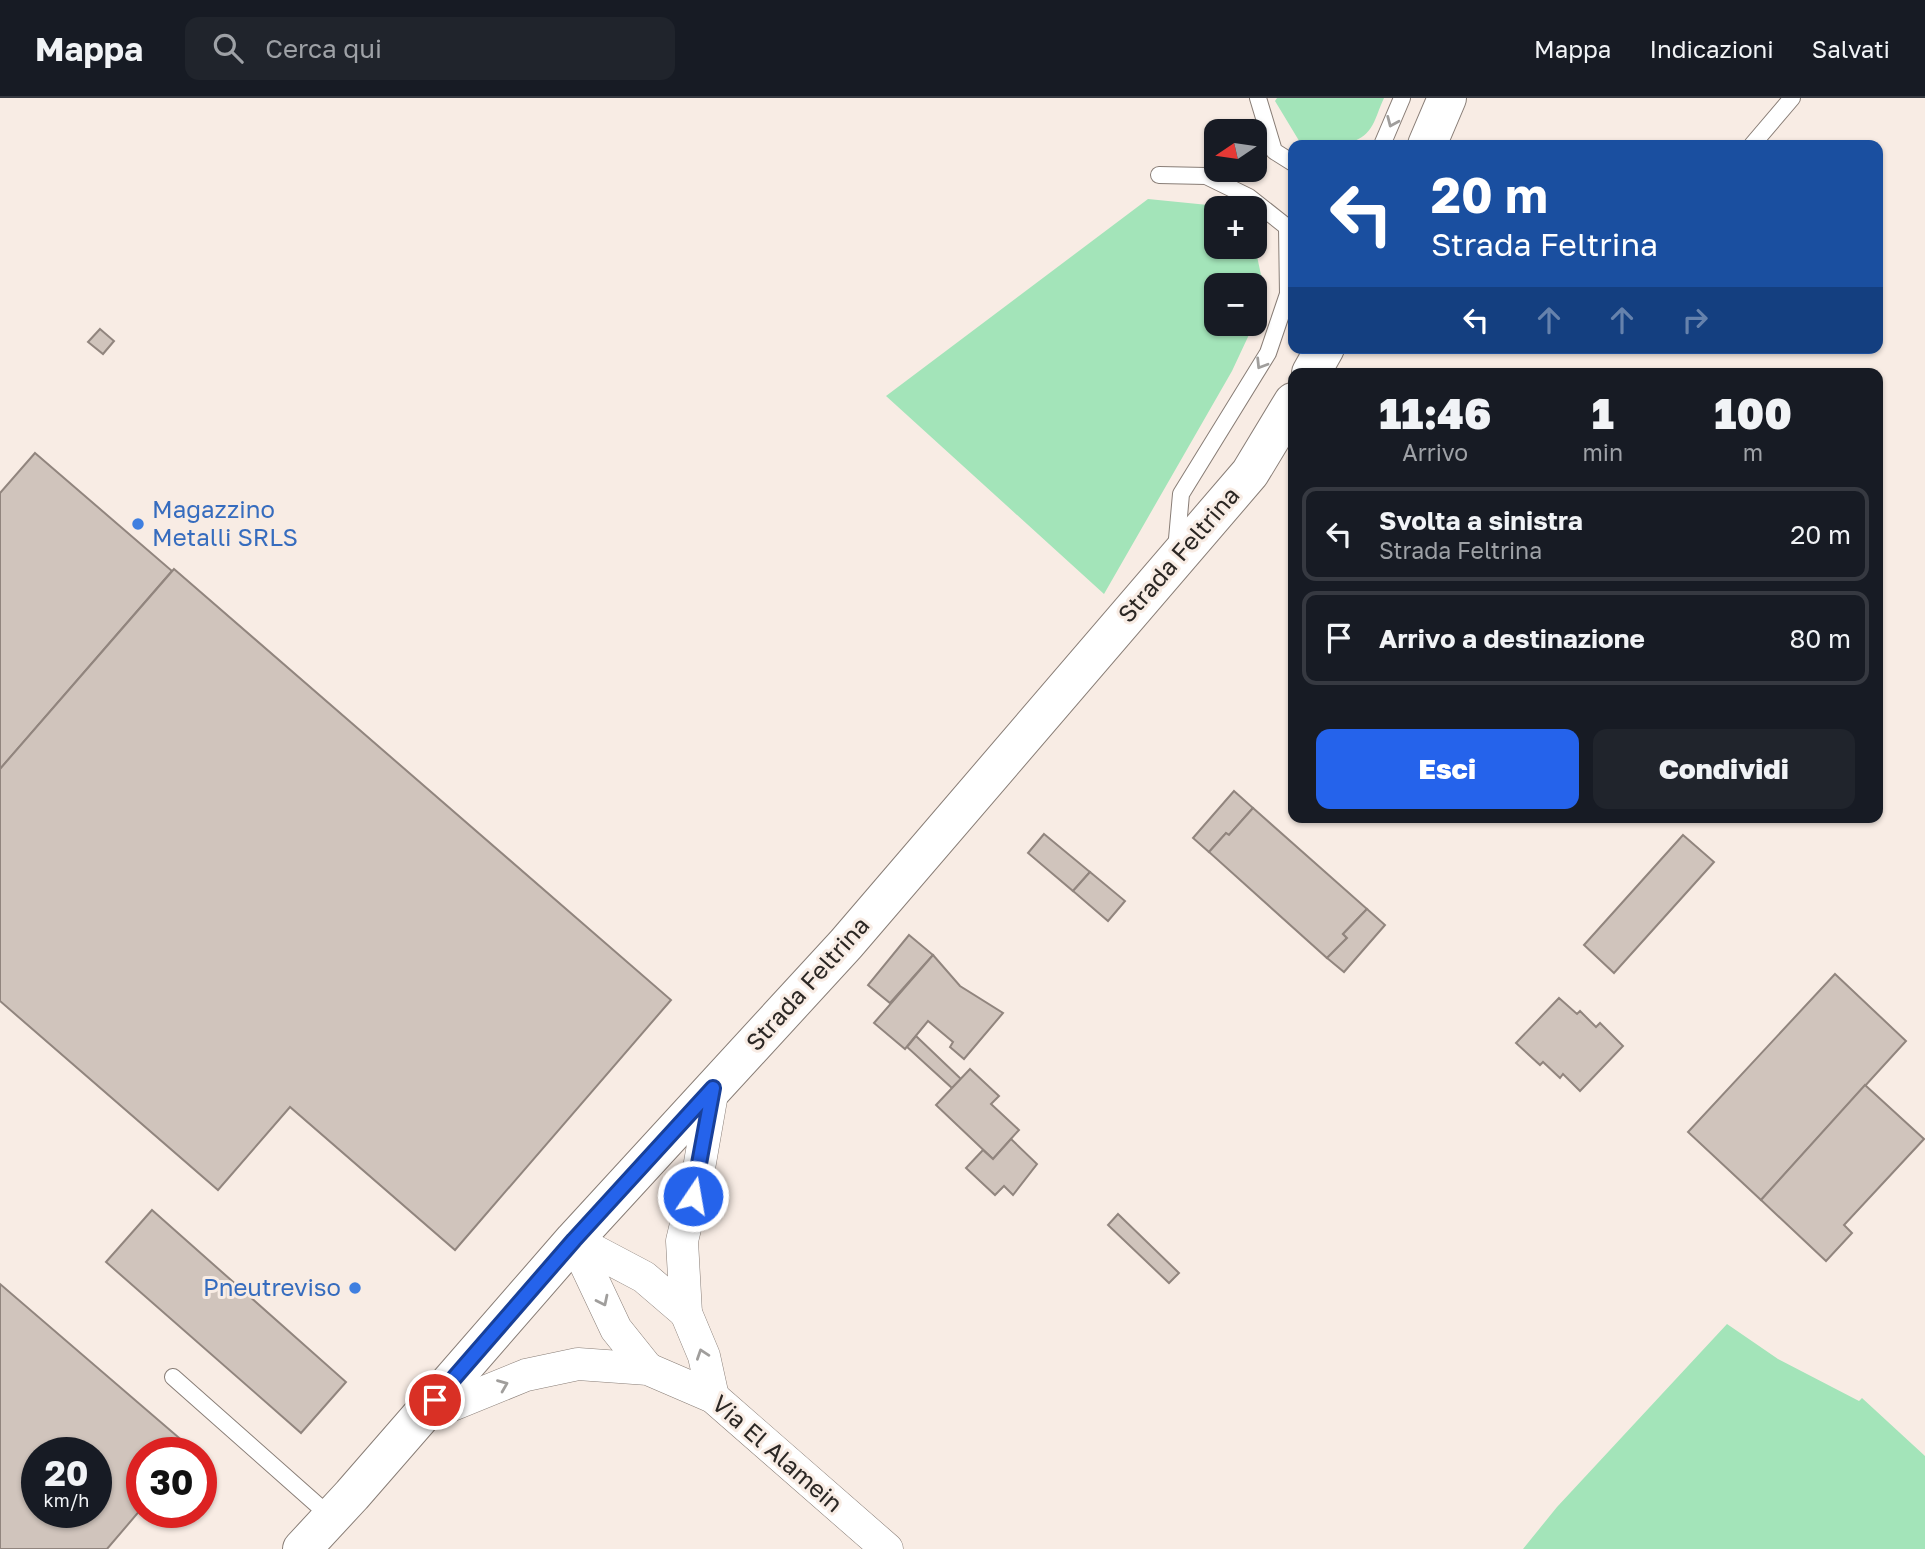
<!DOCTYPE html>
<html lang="it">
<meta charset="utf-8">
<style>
body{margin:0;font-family:"Golos Text",sans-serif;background:#20242c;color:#f1f3f6;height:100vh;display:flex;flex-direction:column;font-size:26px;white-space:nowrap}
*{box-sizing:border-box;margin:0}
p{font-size:23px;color:#9ea1a6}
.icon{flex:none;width:38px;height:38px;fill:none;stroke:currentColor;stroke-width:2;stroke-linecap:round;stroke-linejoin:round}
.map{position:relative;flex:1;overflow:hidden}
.side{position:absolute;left:1288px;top:270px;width:595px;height:455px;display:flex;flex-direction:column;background:#171b24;border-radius:14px;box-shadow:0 2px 5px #0004}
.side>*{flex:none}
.guide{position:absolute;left:1288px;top:42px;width:595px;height:214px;border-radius:14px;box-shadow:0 2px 5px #0004;background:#1a4fa0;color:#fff;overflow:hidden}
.needle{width:46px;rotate:257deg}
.tools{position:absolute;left:1204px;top:21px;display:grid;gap:14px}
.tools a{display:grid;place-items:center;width:63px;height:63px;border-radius:14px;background:#171b24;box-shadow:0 2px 5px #0004;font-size:35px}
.speed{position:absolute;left:21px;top:1339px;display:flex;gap:14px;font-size:35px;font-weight:700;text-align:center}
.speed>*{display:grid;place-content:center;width:91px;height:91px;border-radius:50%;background:#171b24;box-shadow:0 2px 5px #0004;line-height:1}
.speed small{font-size:18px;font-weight:400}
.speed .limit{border:10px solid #d22;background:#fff;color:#111}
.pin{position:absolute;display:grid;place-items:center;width:60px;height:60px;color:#fff;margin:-30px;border:4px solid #fff;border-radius:50%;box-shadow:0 2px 7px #0007}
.me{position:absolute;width:77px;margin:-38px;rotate:12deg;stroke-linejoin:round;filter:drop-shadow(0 0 5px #0008)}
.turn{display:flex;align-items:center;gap:24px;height:147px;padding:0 28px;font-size:32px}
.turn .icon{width:91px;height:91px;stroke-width:2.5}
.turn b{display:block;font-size:49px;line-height:60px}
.lanes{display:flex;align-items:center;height:66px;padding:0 28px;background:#0003;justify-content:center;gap:35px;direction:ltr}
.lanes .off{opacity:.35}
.eta{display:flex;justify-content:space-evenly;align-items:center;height:119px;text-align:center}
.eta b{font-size:42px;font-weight:800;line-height:49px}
.action{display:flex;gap:14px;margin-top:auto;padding:14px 28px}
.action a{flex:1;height:80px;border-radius:14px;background:#2563eb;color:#fff;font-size:28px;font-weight:800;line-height:80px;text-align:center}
.action a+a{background:#20242c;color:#f1f3f6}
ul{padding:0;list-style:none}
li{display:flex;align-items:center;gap:21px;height:94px;margin:0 14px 10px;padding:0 14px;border:4px solid #363941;border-radius:14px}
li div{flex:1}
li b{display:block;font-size:26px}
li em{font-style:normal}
header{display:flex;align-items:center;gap:42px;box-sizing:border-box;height:98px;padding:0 35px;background:#171b24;border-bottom:2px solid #363941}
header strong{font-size:33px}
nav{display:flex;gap:38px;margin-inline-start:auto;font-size:24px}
.search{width:490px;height:63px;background:#20242c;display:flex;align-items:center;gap:18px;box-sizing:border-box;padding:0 24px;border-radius:14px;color:#9ea1a6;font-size:26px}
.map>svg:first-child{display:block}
.green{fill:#a3e4b9}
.building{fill:#d0c4bc;stroke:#91857e;stroke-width:2;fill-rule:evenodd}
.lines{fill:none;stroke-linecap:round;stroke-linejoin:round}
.service-casing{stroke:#887d76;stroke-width:18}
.minor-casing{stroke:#887d76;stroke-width:33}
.primary-casing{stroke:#887d76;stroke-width:40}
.service{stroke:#fff;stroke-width:16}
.minor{stroke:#fff;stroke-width:32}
.primary{stroke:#fff;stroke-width:38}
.oneway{stroke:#a09e9c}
.route-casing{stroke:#184099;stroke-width:18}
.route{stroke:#2563eb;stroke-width:12}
.shop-dot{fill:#3f7fe0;stroke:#f8ece4;stroke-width:2.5}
.labels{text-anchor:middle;stroke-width:6;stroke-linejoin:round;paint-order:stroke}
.shop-label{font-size:24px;fill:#366cbe;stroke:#f8ece4;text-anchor:start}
.street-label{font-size:24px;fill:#2b2724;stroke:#f8ece4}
</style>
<header>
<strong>Mappa</strong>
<div class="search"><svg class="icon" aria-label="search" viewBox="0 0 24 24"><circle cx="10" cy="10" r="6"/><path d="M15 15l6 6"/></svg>Cerca qui</div>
<nav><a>Mappa</a><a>Indicazioni</a><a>Salvati</a></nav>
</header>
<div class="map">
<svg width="1925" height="1451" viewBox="0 0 1925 1451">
<rect width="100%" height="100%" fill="#f8ece4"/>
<g class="green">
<path d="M1277 0H1384C1379 10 1376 23 1370 31 1357 50 1321 50 1301 46L1275 3Z"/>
<path d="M1148 101 1218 108 1220 110H1216V149H1255L1266 200 1255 225V187H1216V226H1254L1232 273 1104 496 886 298Z"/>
<path d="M1727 1226 1778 1261 1859 1303 1862 1300 1925 1358V1451H1523L1557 1409Z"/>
</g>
<g class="building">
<path d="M100 231 114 243 103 256 88 244Z"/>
<path d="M35 355 172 473 0 671V395Z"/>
<path d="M174 471 671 902 455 1152 290 1009 218 1092 0 903V671Z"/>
<path d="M1234 693 1253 710 1229 737 1226 735 1209 754 1193 740Z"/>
<path d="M1253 710 1367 811 1343 836 1347 840 1327 860 1209 754 1226 735 1229 737Z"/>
<path d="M1044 736 1090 774 1073 793 1028 755Z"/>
<path d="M1683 737 1714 764 1614 875 1584 847Z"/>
<path d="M1090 774 1125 803 1108 823 1073 793Z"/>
<path d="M1367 811 1385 827 1344 874 1327 860 1347 840 1343 836Z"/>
<path d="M909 837 933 857 890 905 868 887Z"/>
<path d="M933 857 960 888 1003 915 964 961 950 949 953 944 928 923 905 951 874 925Z"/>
<path d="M1835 876 1906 943 1761 1102 1688 1034Z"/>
<path d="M1559 900 1577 916 1580 913 1596 929 1600 925 1623 948 1580 993 1563 976 1560 980 1543 964 1540 967 1516 945Z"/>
<path d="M916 938 961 981 952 990 907 949Z"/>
<path d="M970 971 999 998 991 1006 1019 1032 993 1061 936 1007Z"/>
<path d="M1865 987 1924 1041 1844 1127 1852 1135 1826 1163 1761 1102Z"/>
<path d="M1011 1041 1037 1066 1013 1097 1004 1088 995 1097 966 1070 983 1052 993 1061Z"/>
<path d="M152 1112 346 1284 301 1335 106 1164Z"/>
<path d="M1118 1116 1179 1175 1169 1185 1108 1127Z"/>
<path d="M0 1186 192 1351 189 1354H142V1410L107 1451H0ZM37 1354H96V1414H37Z"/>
</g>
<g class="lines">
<defs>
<g id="service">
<path d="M1258 0 1274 53 1293 65"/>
<path d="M1382 47 1402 0"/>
<path d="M1752 47 1792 0"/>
<path d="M1159 77 1206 78 1249 99 1287 129 1293 132"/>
<path d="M1176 452 1181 396 1268 255 1288 196 1287 129"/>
<path d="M173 1279 331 1419"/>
</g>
<g id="minor">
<path d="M574 1142 616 1231 648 1271"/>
<path d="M574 1142 644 1179 686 1215"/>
<path d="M713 1299 704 1258 686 1215 682 1143 698 1076 713 990"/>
<path d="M418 1321 526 1277 578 1266 648 1271 713 1299 887 1451"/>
</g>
<g id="primary">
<path d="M1427 47 1447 0"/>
<path d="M1311 275 1325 250"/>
<path d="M302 1451 352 1397 574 1142 846 846 1250 375 1293 304"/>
</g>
</defs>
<use href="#service" class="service-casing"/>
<use href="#minor" class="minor-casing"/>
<use href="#primary" class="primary-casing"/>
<use href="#service" class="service"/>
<use href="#minor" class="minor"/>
<use href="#primary" class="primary"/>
</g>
<defs><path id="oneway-chevron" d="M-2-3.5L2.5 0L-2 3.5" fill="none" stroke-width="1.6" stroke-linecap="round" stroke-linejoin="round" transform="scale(1.75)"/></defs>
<g class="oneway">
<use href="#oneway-chevron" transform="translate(1392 24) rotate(113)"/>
<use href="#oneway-chevron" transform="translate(1261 266) rotate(122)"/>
<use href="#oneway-chevron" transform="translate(603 1203) rotate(64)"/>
<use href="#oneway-chevron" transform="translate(702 1256) rotate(-109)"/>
<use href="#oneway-chevron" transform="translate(503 1287) rotate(-22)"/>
</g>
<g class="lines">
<defs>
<path id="route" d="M435 1302 574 1142 713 990 693 1098"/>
</defs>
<use href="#route" class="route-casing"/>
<use href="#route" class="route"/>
</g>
<g class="shop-dot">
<circle cx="138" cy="426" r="7"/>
<circle cx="355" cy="1190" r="7"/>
</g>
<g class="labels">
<g class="shop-label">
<text x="152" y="420">Magazzino<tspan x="152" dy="28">Metalli SRLS</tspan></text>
<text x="341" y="1198" text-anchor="end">Pneutreviso</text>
</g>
<g class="street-label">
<text transform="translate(1179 457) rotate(-49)" y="8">Strada Feltrina</text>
<text transform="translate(808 886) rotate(-48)" y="8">Strada Feltrina</text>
<text transform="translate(777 1356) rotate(41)" y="8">Via El Alamein</text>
</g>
</g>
</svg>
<div class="tools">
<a><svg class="needle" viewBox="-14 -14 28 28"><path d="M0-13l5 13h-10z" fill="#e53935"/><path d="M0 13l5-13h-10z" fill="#9ea1a6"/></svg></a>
<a>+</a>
<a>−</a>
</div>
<div class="speed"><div>20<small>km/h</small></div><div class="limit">30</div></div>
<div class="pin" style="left:435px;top:1302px;background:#d93025"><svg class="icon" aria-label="arrive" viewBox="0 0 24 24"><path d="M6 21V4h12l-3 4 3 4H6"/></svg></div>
<svg class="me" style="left:693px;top:1098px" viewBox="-20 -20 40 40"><circle r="17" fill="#2563eb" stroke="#fff" stroke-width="3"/><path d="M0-11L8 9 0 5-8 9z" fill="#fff"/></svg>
<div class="guide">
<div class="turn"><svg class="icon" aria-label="left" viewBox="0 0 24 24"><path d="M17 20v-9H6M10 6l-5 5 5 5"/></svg><div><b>20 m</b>Strada Feltrina</div></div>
<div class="lanes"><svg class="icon" aria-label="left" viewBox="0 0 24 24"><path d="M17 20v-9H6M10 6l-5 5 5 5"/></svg><svg class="icon off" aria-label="ahead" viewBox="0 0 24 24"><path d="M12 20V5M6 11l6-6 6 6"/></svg><svg class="icon off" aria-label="ahead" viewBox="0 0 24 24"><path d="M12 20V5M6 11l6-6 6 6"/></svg><svg class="icon off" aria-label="right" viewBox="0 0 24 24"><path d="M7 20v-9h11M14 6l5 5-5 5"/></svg></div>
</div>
<section class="side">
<div class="eta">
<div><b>11:46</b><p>Arrivo</p></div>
<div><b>1</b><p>min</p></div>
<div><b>100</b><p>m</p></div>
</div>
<ul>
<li><svg class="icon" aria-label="left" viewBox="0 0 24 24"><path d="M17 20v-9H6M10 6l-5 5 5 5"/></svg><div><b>Svolta a sinistra</b><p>Strada Feltrina</p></div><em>20 m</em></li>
<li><svg class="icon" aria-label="arrive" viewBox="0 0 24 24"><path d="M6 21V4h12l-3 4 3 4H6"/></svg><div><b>Arrivo a destinazione</b></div><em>80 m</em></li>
</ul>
<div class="action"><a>Esci</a><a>Condividi</a></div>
</section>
</div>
